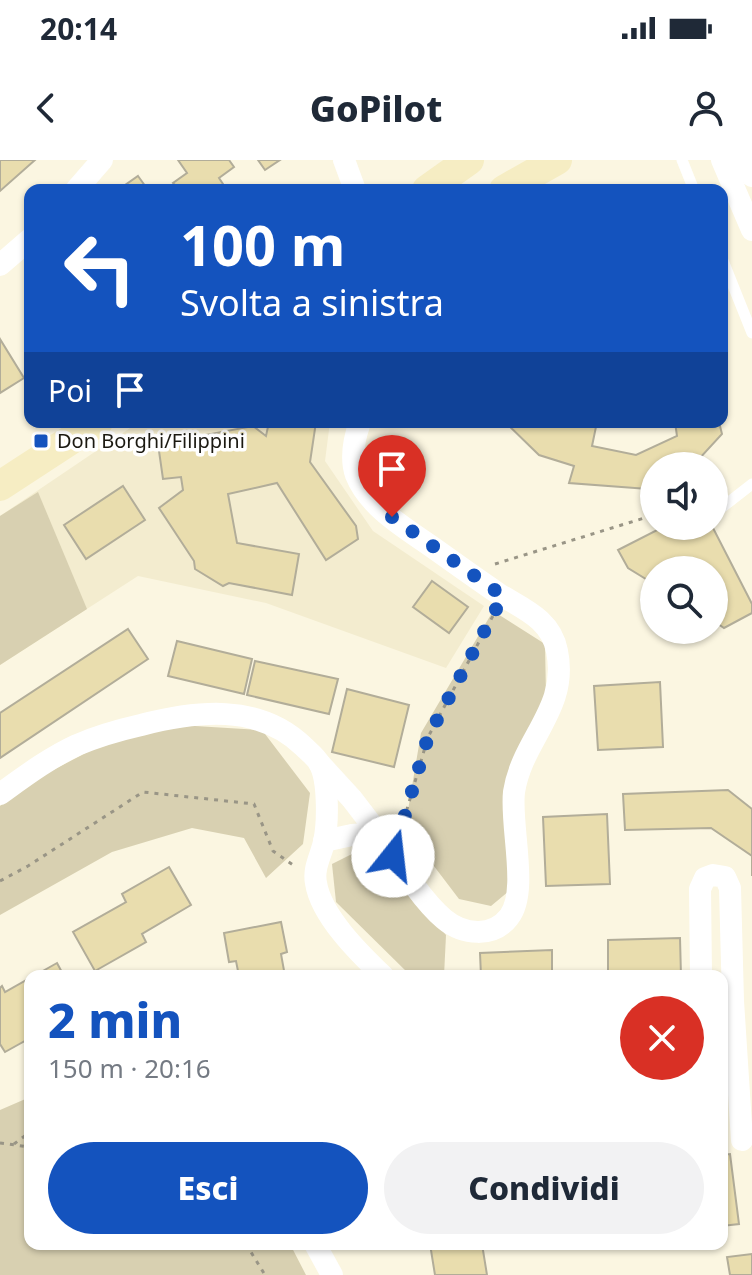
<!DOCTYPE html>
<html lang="it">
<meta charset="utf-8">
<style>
body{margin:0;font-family:"Noto Sans",sans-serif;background:#f2f2f3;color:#1f2937;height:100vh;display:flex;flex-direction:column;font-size:30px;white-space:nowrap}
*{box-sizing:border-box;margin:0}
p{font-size:26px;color:#747a83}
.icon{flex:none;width:44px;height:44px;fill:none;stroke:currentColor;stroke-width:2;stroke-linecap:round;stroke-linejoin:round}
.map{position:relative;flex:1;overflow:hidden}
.sheet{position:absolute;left:24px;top:810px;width:704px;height:280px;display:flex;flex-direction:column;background:#fff;border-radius:16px;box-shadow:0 2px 6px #0004}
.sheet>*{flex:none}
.banner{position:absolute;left:24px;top:24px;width:704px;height:244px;border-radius:16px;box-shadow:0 2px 6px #0004;background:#1453be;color:#fff;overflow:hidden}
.buttons{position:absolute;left:640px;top:292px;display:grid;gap:16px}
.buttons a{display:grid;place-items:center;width:88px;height:88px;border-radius:50%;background:#fff;box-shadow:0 2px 6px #0004;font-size:40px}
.pin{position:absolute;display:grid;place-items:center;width:68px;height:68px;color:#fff;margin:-82px -34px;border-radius:50% 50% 50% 0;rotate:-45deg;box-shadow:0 0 8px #0007}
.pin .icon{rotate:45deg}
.me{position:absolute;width:88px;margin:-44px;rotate:16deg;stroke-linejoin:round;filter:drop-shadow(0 0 6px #0008)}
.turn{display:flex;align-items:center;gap:28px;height:168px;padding:0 24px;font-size:36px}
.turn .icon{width:104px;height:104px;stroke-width:2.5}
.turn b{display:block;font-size:56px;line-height:68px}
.then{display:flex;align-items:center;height:76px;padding:0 24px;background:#0003;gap:16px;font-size:30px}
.round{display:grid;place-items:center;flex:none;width:84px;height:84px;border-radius:42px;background:#f2f2f3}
.overview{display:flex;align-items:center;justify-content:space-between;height:136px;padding:0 24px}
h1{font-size:48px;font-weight:800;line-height:60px;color:#1453be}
.button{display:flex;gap:16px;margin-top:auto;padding:16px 24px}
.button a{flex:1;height:92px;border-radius:48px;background:#1453be;color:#fff;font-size:32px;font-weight:800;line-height:92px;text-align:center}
.button a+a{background:#f2f2f3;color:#1f2937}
.status{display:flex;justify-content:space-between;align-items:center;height:56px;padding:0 40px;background:#fff;direction:ltr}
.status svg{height:22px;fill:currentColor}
header{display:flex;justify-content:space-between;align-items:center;height:104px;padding:0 24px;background:#fff;font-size:36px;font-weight:800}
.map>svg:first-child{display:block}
.built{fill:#f3eccf}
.green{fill:#d8d0b1}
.building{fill:#e9ddae;stroke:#b2ad99;stroke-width:2}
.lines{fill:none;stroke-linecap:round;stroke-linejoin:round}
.path{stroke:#999586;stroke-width:3;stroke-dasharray:4 6;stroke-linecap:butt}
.lane{stroke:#fff;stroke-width:11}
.street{stroke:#fff;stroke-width:22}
.secondary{stroke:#f6edc3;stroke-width:30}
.route{stroke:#1453be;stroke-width:14;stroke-dasharray:0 25.2}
.poi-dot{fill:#1453be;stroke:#fff;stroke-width:3}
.labels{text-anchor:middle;stroke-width:7;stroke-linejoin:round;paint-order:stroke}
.poi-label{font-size:20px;fill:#1b1911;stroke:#fff;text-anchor:start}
</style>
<div class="status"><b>20:14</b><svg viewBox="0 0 49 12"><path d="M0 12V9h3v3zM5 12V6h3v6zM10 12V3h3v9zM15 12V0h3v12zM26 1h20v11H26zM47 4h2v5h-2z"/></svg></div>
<header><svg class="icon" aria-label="back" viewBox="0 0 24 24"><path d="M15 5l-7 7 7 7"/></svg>GoPilot<svg class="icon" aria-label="person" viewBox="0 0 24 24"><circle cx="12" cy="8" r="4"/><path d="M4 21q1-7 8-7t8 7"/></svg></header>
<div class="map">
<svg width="752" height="1115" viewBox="0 0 752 1115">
<rect width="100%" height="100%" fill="#fbf6e1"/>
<path class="built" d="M139 262H330L325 301 373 371 484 446 446 508 266 443 138 416 0 505V356Z"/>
<g class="green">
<path d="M38 332 87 449 0 505V356Z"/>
<path d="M493 451 545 484 546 536 505 623 509 731 491 746 459 739 405 668 421 573Z"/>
<path d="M179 565 262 570 310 633 303 684 266 718 244 678 192 668 112 692 0 755V646L36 619 99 586Z"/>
<path d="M358 691 374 693 446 775 444 816H411L336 742 332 704Z"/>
<path d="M30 937V1084H290L306 1115H0V950Z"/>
</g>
<g class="building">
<path d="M0 0H35L0 31Z"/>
<path d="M178 0H229L234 7 219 18 227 30H179L173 23 187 13Z"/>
<path d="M258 0H280L265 10Z"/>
<path d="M138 16 148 30H118Z"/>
<path d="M0 179 24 218 0 233Z"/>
<path d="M269 262H316L310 302 356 366 358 379 326 400 277 323 228 334 237 383 299 394 292 435 229 423 223 426 195 409 194 401 159 348 183 330 181 317 163 319 158 284 253 266 266 276Z"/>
<path d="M505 262H579L586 266V262H597L592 286 636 295 677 276 675 262H719L722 274 699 299 687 306H654V326L648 329 569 323 574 306 539 295Z"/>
<path d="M123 326 145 360 86 399 64 365Z"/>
<path d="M665 366H712L752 444V453L724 468 714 461V410H654V424L628 408 618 390Z"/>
<path d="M432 421 468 447 449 473 413 447Z"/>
<path d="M128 469 148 499 0 598V553Z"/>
<path d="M177 481 252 499 244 534 168 516Z"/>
<path d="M255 501 338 519 329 554 247 535Z"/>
<path d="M660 522 663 587 598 590 594 526Z"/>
<path d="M347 529 409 545 394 607 332 592Z"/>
<path d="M728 630 752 649V716V696L711 668 625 670 623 634Z"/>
<path d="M607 654 610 724 546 726 543 657Z"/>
<path d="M169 707 191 745 142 774 146 782 95 811 73 772 126 742 122 734Z"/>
<path d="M281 762 287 792 281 794 285 816H239L236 801 229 802 224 773Z"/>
<path d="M680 778 681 816H608V780Z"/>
<path d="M552 790V816H481L480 793Z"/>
<path d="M57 803 64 816H34Z"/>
<path d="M30 818V870L28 872 30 878 5 892 0 884V828L2 826 5 832Z"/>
<path d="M730 994 739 1064 722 1066V995Z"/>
<path d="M430 1084H482L487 1115H435Z"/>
<path d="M752 1094V1115H730L727 1097Z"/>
</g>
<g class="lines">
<g class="path">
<path d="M495 404 654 355"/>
<path d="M401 670 428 577 494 454"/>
<path d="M0 721 28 706 143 632 254 644 273 691 296 707"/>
<path d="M0 983 30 987"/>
<path d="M14 984 30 972"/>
<path d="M246 1084 265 1115"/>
</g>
<g class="lane">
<path d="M682 0 694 30"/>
<path d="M722 98 752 173"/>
<path d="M720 349 752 324"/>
</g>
<g class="street">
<path d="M344 0 355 30"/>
<path d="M722 0 752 70"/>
<path d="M745 0 752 16"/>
<path d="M76 30 102 0"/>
<path d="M0 105 30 79"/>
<path d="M320 604 352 639 378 673"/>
<path d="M0 634C25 616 49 598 77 585 98 576 119 570 141 565 196 551 258 543 303 586 308 591 316 597 319 603 329 619 328 664 324 682 321 696 313 708 316 723 321 756 360 794 383 816"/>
<path d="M324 681 352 675 378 673C395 698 422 741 444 759 463 775 493 778 509 757 529 732 510 666 514 632 522 579 569 549 557 491 551 459 523 449 499 434 477 419 456 404 435 389 407 369 369 348 356 315 350 298 354 279 360 262"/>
<path d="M701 816 700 729 705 718 713 715 725 717 730 728 733 841 742 980"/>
<path d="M315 1084 332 1115"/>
</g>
<g class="secondary">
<path d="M427 30 469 0"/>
<path d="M504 30 557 0"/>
<path d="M0 326 98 262"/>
</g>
</g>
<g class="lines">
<path class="route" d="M392 357 503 436 428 577 393 696"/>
</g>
<rect class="poi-dot" x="33" y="273" width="16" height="16" rx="4"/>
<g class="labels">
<g class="poi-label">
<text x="57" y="288">Don Borghi/Filippini</text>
</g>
</g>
</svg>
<div class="buttons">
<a><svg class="icon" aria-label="sound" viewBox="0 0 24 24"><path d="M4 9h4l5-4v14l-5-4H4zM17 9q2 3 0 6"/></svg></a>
<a><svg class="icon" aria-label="search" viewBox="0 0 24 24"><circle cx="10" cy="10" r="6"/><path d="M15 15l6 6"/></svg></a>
</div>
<div class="pin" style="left:392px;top:357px;background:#d93025"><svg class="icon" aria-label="arrive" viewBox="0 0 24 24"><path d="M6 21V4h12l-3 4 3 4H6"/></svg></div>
<svg class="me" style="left:393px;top:696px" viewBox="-20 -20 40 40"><circle r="19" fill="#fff"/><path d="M0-13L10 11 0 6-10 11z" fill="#1453be"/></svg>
<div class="banner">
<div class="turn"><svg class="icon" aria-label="left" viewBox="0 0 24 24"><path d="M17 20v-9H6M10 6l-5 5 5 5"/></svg><div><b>100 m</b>Svolta a sinistra</div></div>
<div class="then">Poi<svg class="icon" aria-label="arrive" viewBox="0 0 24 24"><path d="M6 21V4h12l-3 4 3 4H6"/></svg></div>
</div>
<section class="sheet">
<div class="overview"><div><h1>2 min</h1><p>150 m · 20:16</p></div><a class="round" style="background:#d93025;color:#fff"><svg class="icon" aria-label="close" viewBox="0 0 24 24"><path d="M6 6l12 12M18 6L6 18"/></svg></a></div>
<div class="button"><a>Esci</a><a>Condividi</a></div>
</section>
</div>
